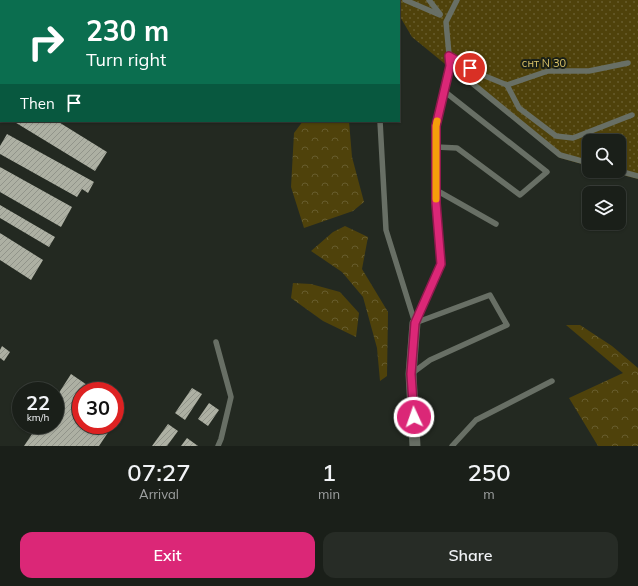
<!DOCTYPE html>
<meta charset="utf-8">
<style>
body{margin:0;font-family:Mulish,sans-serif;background:#272c26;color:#f1f3f6;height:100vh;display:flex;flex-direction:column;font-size:15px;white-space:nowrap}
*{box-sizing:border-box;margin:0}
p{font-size:13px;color:#9fa2a2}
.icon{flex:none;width:22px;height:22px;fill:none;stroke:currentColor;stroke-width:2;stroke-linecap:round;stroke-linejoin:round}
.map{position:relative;height:446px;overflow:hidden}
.sheet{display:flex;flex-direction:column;background:#1a1f19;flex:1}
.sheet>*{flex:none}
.hud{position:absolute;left:0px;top:0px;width:400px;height:122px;box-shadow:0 1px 3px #0004,0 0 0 1px #383d38;background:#0b6e4f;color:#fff;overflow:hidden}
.fabs{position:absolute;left:582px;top:134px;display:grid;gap:8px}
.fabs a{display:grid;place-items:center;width:44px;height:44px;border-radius:8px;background:#1a1f19;box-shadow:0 1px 3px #0004,0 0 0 1px #383d38;font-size:20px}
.speed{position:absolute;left:12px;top:382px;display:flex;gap:8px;font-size:20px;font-weight:700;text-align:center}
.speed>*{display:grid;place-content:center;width:52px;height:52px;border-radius:50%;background:#1a1f19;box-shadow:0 1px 3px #0004,0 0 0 1px #383d38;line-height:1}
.speed small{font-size:10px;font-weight:400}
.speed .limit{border:6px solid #d22;background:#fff;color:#111}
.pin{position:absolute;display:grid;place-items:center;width:34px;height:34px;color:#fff;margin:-17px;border:2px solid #fff;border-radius:50%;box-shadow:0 1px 4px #0007}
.me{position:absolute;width:44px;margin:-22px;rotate:357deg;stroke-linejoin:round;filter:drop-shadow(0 0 3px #0008)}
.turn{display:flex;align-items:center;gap:14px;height:84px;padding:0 20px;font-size:18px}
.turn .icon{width:52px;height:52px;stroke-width:2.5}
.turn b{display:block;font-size:28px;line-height:34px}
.then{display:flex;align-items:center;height:38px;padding:0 20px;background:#0003;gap:8px;font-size:15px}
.eta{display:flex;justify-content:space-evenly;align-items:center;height:68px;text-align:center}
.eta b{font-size:24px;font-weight:600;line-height:28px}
.button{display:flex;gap:8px;margin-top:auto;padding:8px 20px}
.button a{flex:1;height:46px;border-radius:12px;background:#db2777;color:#fff;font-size:16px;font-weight:600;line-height:46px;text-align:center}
.button a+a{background:#272c26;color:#f1f3f6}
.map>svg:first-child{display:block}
.forest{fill:url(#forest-crowns)}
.park{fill:url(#park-dots)}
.building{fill:url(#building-hatch)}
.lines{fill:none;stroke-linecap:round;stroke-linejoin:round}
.service{stroke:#686f65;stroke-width:5.5}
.minor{stroke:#686f65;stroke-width:11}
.route-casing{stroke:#8e194d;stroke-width:10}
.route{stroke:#db2777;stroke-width:7}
.slow{stroke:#f59e0b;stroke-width:7}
.labels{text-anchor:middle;stroke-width:4;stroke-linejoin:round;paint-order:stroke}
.park-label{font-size:11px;fill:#dbc368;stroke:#1a2017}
</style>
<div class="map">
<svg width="638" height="446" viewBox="0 0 638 446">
<defs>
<pattern id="forest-crowns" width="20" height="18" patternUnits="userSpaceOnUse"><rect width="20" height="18" fill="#4f420b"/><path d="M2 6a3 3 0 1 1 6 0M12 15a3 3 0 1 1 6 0" fill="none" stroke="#675c2d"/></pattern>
<pattern id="park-dots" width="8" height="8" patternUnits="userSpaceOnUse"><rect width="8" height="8" fill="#4f420b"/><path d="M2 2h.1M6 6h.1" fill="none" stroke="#675c2d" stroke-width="1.8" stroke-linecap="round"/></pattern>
<pattern id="building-hatch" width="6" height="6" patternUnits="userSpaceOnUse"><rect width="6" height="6" fill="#adb0a3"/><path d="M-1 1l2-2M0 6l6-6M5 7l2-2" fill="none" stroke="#91948a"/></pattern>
</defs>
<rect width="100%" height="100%" fill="#232921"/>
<g class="forest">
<path d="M303 121H349L352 157 364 202 353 211 304 228 291 187 294 133Z"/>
<path d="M345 226 368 237 362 269 388 312 387 376 380 381 377 348 363 297 342 272 311 251 333 232Z"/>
<path d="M293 283 311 284 340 292 359 313 356 337 323 321 291 298Z"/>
<path d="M566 325H580L612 346 638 368V446H598L569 398 623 373Z"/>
</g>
<path class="park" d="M391 0H638V179L607 171H619V141H589V166L560 158 412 37 399 15V1Z"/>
<g class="building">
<path d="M13 121H57L107 152 95 171Z"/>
<path d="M7 134 94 182 88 193 82 189 77 197 0 154V146Z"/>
<path d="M0 167 72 207 61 227 0 192Z"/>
<path d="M0 205 55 237 49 247 0 218Z"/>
<path d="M0 233 43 260 31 280 0 260Z"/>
<path d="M2 346 10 352 4 361 0 358V350Z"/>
<path d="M71 374 96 391H81V425H113L99 446H24L38 425H55V399Z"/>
<path d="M192 388 202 394 185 420 175 413Z"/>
<path d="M115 403 124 409 115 422Z"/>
<path d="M209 403 219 410 208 426 198 419Z"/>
<path d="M168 424 178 431 167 446H152Z"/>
<path d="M187 438 198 446H181Z"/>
</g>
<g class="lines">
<g class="service">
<path d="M405 0 440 15"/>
<path d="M429 0 440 14"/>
<path d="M449 55 480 74 507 85 548 71H589L628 63"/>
<path d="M450 65 560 155 589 163"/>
<path d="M507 85 519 108 556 136 573 138 632 115"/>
<path d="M380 121 386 230 415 323"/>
<path d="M436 147 457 148 520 195 547 172 444 91"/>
<path d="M619 171 638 176"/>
<path d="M436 190 496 224"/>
<path d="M415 323 441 264 436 203V126L450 65 446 22 457 0"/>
<path d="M216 342 231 397 221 439 218 446"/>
<path d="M411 374 430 360 507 325 490 295 415 323"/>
<path d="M452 446 476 420 552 381"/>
</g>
<g class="minor">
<path d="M168 0 170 1"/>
<path d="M415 323 411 374 415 446"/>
</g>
</g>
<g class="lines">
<defs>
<path id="route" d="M414 417 411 374 415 323 441 264 436 203V126L450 66 449 56 470 68"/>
</defs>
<use href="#route" class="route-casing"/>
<use href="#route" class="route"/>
<path class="slow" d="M436 199V126L437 121"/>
</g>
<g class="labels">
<g class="park-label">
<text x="544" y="67">снт N 30</text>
</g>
</g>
</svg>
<div class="fabs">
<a><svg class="icon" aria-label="search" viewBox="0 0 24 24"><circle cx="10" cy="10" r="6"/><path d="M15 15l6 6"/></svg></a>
<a><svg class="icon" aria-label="layers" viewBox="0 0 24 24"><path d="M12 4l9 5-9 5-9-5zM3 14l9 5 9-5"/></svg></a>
</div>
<div class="speed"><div>22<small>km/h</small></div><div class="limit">30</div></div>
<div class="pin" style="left:470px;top:68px;background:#d93025"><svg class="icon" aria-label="arrive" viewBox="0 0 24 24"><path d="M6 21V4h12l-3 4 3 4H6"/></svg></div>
<svg class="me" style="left:414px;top:417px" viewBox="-20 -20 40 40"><circle r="17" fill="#db2777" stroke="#fff" stroke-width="3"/><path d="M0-11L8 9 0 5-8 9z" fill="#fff"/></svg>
<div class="hud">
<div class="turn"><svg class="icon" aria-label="right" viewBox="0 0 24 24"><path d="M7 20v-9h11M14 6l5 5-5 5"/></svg><div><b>230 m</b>Turn right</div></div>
<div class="then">Then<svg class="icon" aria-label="arrive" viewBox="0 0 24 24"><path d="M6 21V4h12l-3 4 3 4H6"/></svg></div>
</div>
</div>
<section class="sheet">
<div class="eta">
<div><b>07:27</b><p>Arrival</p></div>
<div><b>1</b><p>min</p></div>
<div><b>250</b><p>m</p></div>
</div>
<div class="button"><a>Exit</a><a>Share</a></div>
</section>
